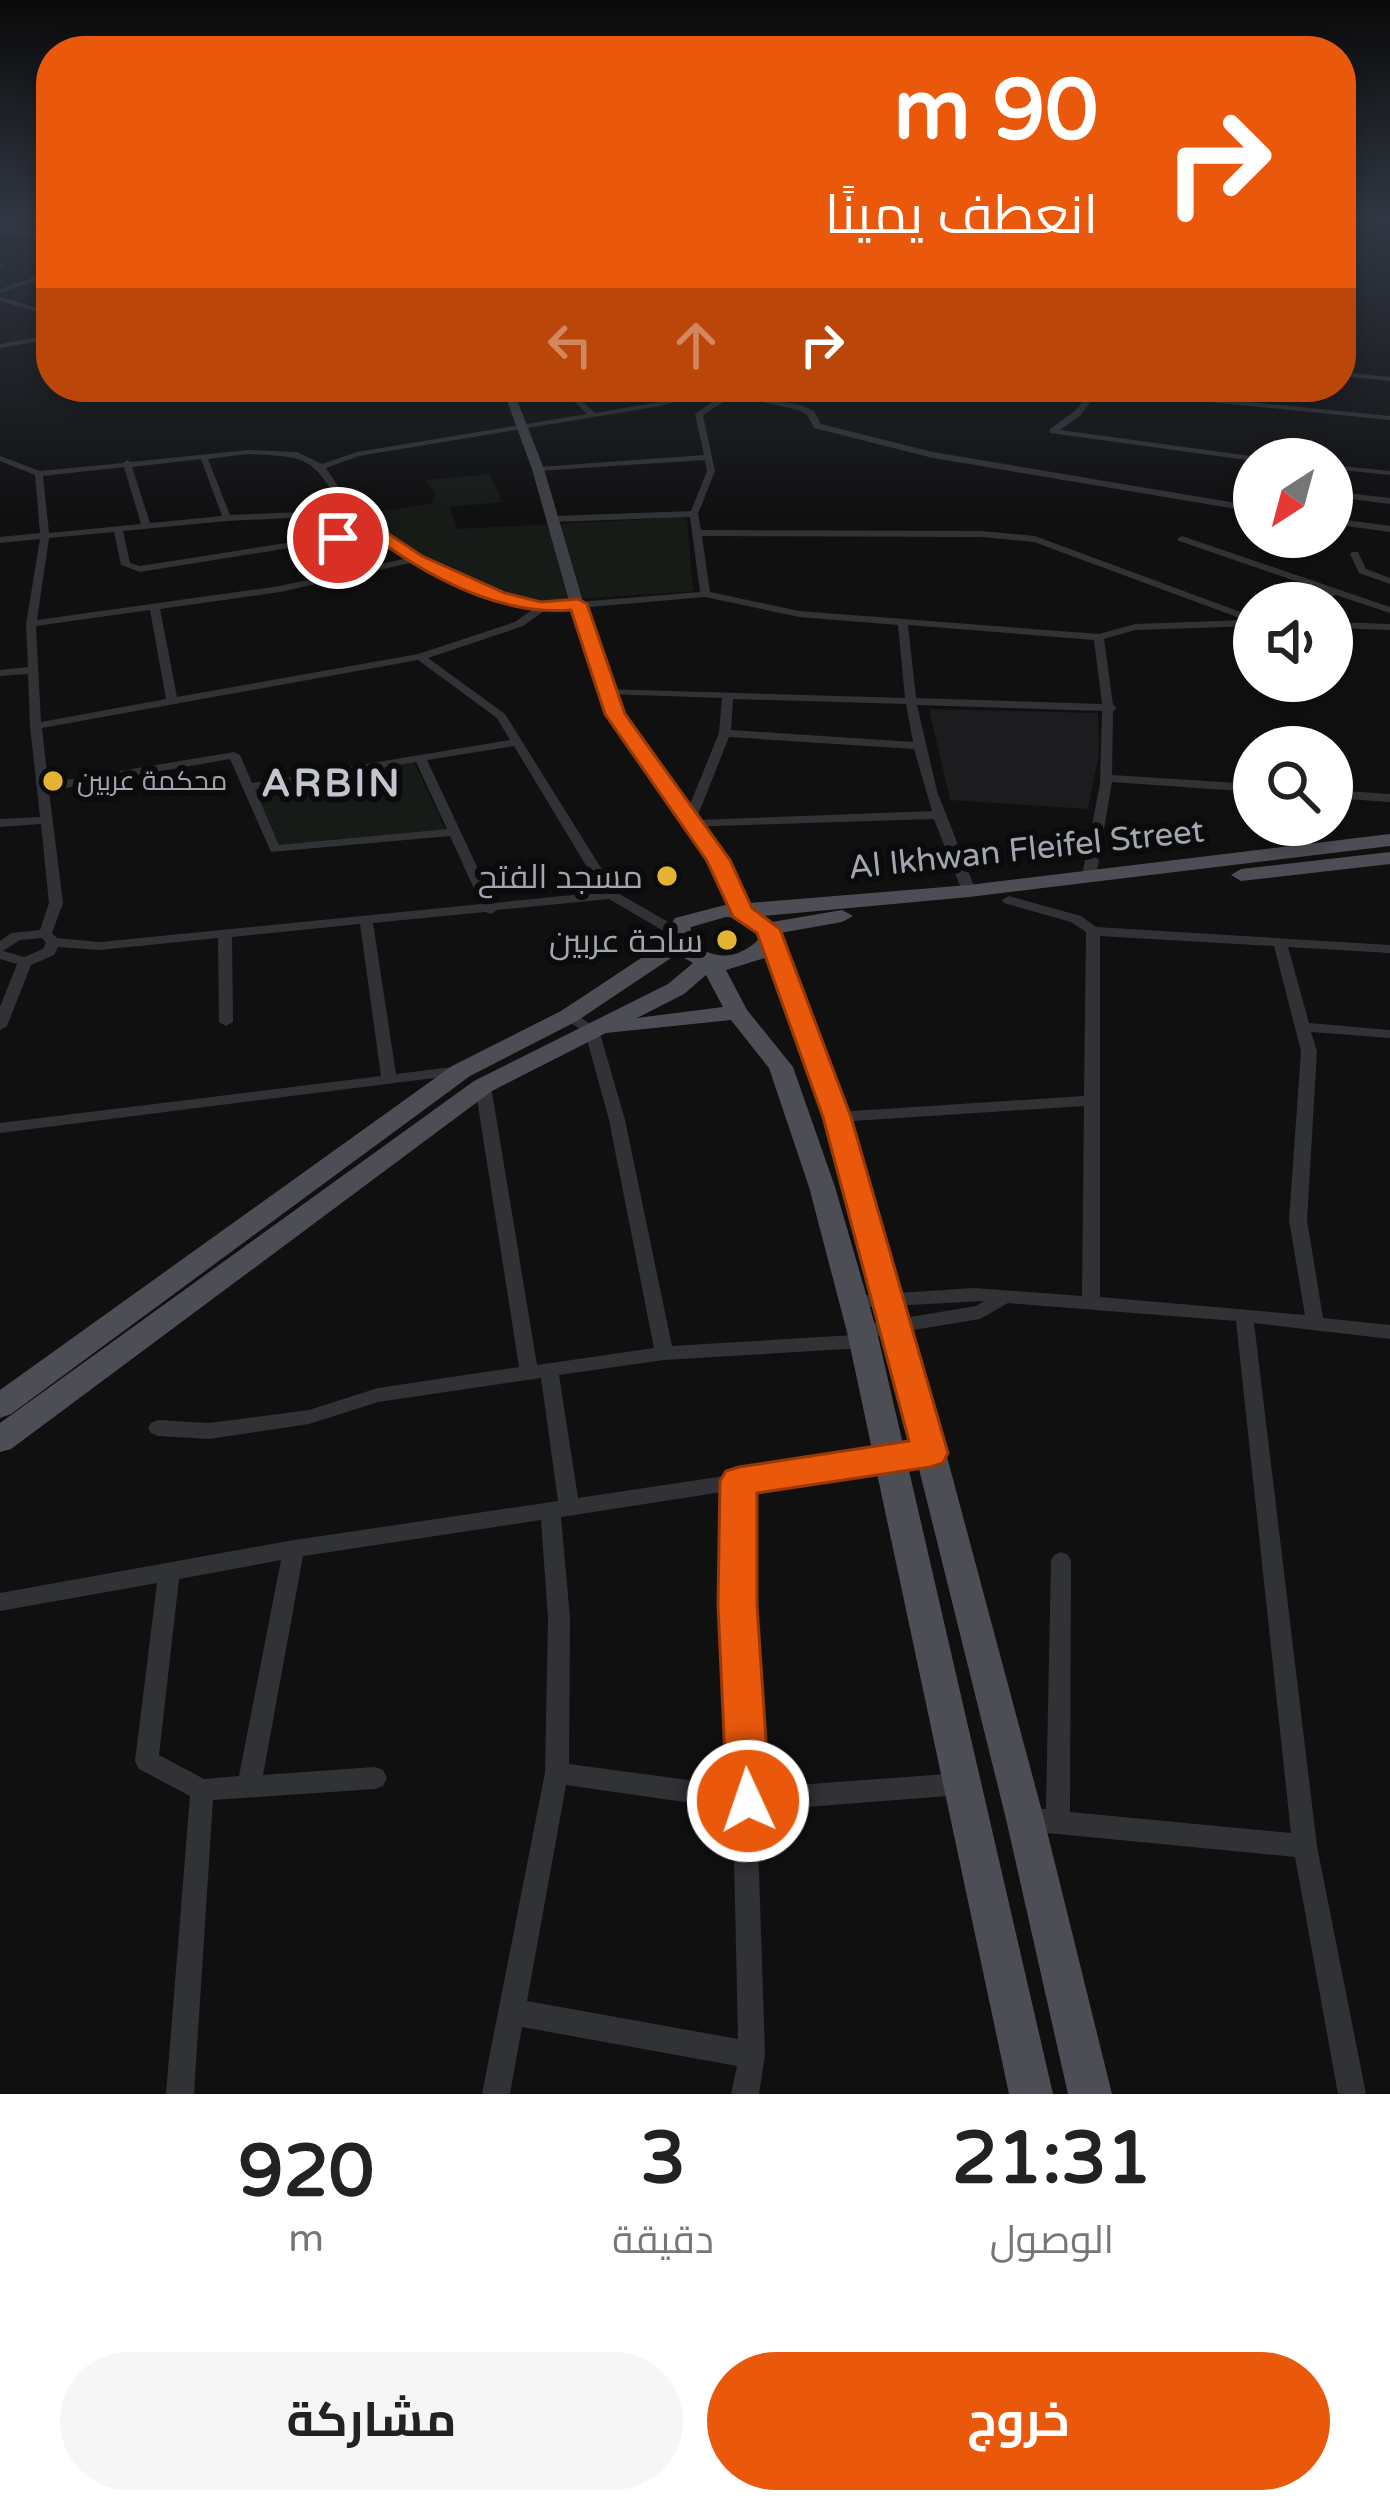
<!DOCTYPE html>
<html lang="ar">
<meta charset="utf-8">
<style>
body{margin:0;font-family:"Varela Round",Cairo,sans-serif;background:#f6f6f6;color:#222;direction:rtl;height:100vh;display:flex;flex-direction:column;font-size:45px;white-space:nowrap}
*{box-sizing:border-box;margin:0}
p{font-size:39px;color:#767676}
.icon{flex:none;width:66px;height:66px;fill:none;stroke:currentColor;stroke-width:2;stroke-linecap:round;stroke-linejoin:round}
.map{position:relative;height:2094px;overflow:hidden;direction:ltr}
.sheet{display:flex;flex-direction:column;background:#fff;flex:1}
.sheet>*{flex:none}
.guide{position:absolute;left:36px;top:36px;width:1320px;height:366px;border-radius:48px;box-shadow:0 6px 18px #0003;direction:rtl;background:#ea580c;color:#fff;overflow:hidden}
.needle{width:78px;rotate:216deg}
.buttons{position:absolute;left:1233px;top:438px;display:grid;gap:24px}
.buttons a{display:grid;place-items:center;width:120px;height:120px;border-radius:50%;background:#fff;box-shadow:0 6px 18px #0003;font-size:60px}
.pin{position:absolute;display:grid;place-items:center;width:102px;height:102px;color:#fff;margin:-51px;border:6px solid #fff;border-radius:50%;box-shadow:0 3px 12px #0007}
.me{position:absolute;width:132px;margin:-66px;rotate:357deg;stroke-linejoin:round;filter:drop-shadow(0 0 9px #0008)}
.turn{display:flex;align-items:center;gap:42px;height:252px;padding:0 60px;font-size:54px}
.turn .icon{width:156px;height:156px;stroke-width:2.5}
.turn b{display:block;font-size:84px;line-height:102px}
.lanes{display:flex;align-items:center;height:114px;padding:0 60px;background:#0003;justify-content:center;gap:60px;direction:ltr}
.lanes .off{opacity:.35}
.eta{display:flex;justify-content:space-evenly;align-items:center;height:204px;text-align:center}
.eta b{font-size:72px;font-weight:700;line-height:84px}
.primary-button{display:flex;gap:24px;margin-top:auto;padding:24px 60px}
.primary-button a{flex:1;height:138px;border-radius:72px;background:#ea580c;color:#fff;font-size:48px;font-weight:700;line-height:138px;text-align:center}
.primary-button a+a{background:#f6f6f6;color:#222}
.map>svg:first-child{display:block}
.built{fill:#1c1c1e}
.green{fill:#171b17}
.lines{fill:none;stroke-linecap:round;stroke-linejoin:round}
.minor{fill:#313236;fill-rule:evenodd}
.tertiary{fill:#313236;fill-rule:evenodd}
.secondary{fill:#3f4046;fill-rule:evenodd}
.primary{fill:#4d4e55;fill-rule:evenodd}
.route{fill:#ea580c;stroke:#983908;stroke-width:3}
.poi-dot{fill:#e4b334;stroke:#0b0b0c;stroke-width:4.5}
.labels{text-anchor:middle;stroke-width:12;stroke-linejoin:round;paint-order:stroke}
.far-poi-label{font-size:27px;fill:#a2a6b1;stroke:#0b0b0c;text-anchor:start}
.street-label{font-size:33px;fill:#a2a6b1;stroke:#0b0b0c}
.poi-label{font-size:33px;fill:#a2a6b1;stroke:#0b0b0c;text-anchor:end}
.far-district-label{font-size:39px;font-weight:bold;letter-spacing:3px;fill:#c2c5cd;stroke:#0b0b0c}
</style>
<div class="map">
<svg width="1390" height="2094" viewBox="0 0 1390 2094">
<rect width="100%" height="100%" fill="#101011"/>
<path class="built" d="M929 709 1098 713 1099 754 1088 809 950 800Z"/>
<g class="green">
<path d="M490 474 502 502 449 507 458 529 687 517 693 591 539 602 504 594 423 558 365 513 431 504 435 494 426 480Z"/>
<path d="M414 762 445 829 280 846 255 789Z"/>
</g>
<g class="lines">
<g class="minor">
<path d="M0 263 4 264 5 265 0 267Z"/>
<path d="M51 271V275L0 293V289Z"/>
<path d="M0 297 51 312V316L0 301Z"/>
<path d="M51 335V339L0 348V344Z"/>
<path d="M1341 372 1390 377V381L1341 376Z"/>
<path d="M559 387H567L595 413 660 402 709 388 713 390 661 406 359 456 326 468 354 510 419 557 502 595 541 605 700 592 690 517 554 522 550 519 554 516 691 511 707 471 705 460 538 471 534 469 538 467 704 455 695 414 725 393H731V397L703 415 715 471 698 514 701 530 982 531 1035 536 1254 617V626L1135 630 1104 639 1113 705 1117 708 1113 711 1112 775 1254 784V792L1112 782 1096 876 1094 879H1084L1082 876 1100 784 1102 711 917 705 937 791 976 891 974 894H964L962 891 934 819 684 827 682 824 719 733 722 698 607 694 603 693V689L905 698 898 625 799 617 705 597 544 611 523 626 428 658 505 714 616 892 682 930 684 933 682 936H672L609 899 497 910 491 914 485 912 373 923 396 1074 461 1066 469 1071 466 1074 0 1133V1123L381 1076 360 924 232 937 233 1022 226 1026 219 1022 218 938 100 950 58 947 54 955 31 965 7 1026 0 1030V1007L17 964 0 959V941L11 933 40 930 49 903 41 824 0 827V819L40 817 30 726 28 674 0 676V670L28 667 26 624 40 539 0 543V537L40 533 35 475 0 461V456L40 471 123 463 127 460 131 462 248 450 297 452 322 464 357 452 587 414ZM248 454C312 457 310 457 345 510L230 515 208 459ZM201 459 222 516 150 523 132 467ZM124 467 141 524 49 533 43 476ZM349 515 369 530 140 566 130 563 123 531 227 521ZM114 532 121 565 140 572 376 534 408 558 280 586 37 620 49 538ZM702 536 982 537 1034 542 1245 620 1135 624 1099 634 799 611 710 592ZM415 562 496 599 533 609 515 622 418 654 177 697 160 609 280 592ZM150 610 166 699 41 722 36 626ZM908 625 1094 640 1102 704 916 698ZM418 660 497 718 510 740 252 783 240 755 234 752 48 783 42 728ZM733 699 906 704 913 742 731 730ZM729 737 914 749 932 811 696 820ZM514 746 602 892 494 903 427 760ZM230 759 271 852 450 836 481 904 100 942 57 938 52 933 63 903 49 791ZM416 762 447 829 279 845 255 789ZM42 938 46 943 43 949 24 957 3 951 20 940Z"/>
<path d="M1073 387H1099L1390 416V420L1098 391 1081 415 1060 430 1258 457 1259 459H1254V461L1050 433V429L1075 411 1091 391Z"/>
<path d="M1332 465 1390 471V475L1332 469Z"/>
<path d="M1338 492 1390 498V504L1335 497 1334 495Z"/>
<path d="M1182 536 1390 607V613L1336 595 1313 603H1298L1327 592 1179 541 1177 539Z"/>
<path d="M1352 552H1358L1366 569 1390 578V584L1359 573 1350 554Z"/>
<path d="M1332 622 1390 624V630L1332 628Z"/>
<path d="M1332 790 1390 794V802L1332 798Z"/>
<path d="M1009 896 1081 916 1096 927 1390 945V953L1288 947 1309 1023 1390 1030V1038L1311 1032 1317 1051 1307 1220 1323 1318 1390 1325V1339L1254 1323 1317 1846 1366 2094H1338L1295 1857 1027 1831 1019 1827 1015 1819 1019 1811 1027 1807 1046 1809 1051 1561 1054 1555 1061 1552 1068 1555 1071 1561 1070 1812 1291 1833 1236 1321 1008 1303 980 1319 871 1337 873 1341 871 1346 864 1348 664 1360 559 1375 578 1498 930 1445 937 1447 940 1453 937 1459 930 1461 749 1488 756 1788 960 1773 968 1776 972 1784 968 1792 960 1795 757 1811 765 2055 759 2094H731L737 2066 522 2027 510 2094H482L545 1773 548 1618 541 1520 303 1556 263 1775 375 1767 383 1770 387 1778 383 1786 375 1789 213 1800 194 2094H166L190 1796 139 1769 135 1761 157 1583 0 1611V1593L294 1540 558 1501 541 1378 378 1402 309 1424 209 1439 158 1436 151 1433 148 1428 151 1423 158 1420 209 1423 309 1410 378 1388 519 1367 475 1086 483 1081 491 1086 537 1365 654 1348 609 1120 585 1032 564 1019 562 1016 564 1013H574L599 1030 625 1120 672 1346 854 1335 853 1332 856 1327 862 1325 976 1306 984 1301 852 1308 846 1307 843 1302 846 1297 852 1296 974 1288 1082 1296 1084 1106 837 1122 829 1117 837 1112 1084 1096 1086 932 1071 922 1004 903 1002 900ZM1100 936 1274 946 1301 1051 1289 1220 1305 1315 1100 1297ZM729 1491 733 1786 569 1764 570 1618 561 1517ZM281 1560 239 1776 204 1779 159 1755 179 1579ZM566 1785 733 1809 738 2039 527 2001Z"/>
</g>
<g class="tertiary">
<path d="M695 387H712L804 406 814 411 821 424 933 452 1254 506V512L933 458 814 428 807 415 798 410Z"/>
<path d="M1332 518 1390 526V532L1332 524Z"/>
</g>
<g class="secondary">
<path d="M0 229 51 236V240L0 233Z"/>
<path d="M502 387H512L544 469 591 629 623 714 727 860 750 912 748 916H734L709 860 607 714 577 629 532 469Z"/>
</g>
<g class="primary">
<path d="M1390 834V846L969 897 763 916 772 922 842 910 853 916 842 922 780 933 781 940 850 1117 905 1300 1044 1819 1112 2094H1068L1006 1819 877 1300 824 1117 765 958 726 970 747 1010 793 1067 835 1187 877 1332 1053 2094H1009L847 1332 809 1187 769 1068 731 1020 606 1033 492 1091 11 1449 0 1452V1423L474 1081 668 984 693 963 677 954 577 1021 470 1076 11 1414 0 1418V1390L452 1066 561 1011 667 941 666 933 675 918 725 905 969 885ZM726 917 736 918 758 932 759 939C737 961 712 960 689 941L691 927ZM706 975 723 1007 637 1018 684 994Z"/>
<path d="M1390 852V864L1241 881 1231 875 1241 869Z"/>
</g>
</g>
<linearGradient id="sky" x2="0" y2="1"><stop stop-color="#090909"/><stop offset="0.43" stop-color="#313743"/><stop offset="1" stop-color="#313743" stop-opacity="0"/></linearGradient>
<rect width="1390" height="513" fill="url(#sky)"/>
<path class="route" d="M377 526 422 556 505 593 541 602 578 599 587 604 625 714 730 860 752 908 780 929 851 1117 948 1453 943 1463 930 1467 757 1493V1605L770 1801 764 1815 748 1821 733 1815 727 1801 718 1605 720 1481 726 1471 739 1467 909 1441 823 1117 757 933 733 917 707 861 605 714 571 610C500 616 430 578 374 537L338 543 330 538Z"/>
<g class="poi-dot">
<circle cx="53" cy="781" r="12"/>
<circle cx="667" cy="876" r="12"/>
<circle cx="727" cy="940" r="12"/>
</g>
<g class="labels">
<g class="far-poi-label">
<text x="77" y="790">محكمة عربين</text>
</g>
<g class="street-label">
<text transform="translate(1026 848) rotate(-6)" y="12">Al Ikhwan Fleifel Street</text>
</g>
<g class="poi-label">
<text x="643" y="888">مسجد الفتح</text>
<text x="703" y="952">ساحة عربين</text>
</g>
<g class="far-district-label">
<text x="332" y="796">ARBIN</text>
</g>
</g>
</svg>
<div class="buttons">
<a><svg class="needle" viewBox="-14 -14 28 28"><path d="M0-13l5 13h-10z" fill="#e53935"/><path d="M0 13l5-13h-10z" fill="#767676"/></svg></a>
<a><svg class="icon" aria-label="sound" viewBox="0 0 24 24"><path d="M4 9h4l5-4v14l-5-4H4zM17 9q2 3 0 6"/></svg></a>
<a><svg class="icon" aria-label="search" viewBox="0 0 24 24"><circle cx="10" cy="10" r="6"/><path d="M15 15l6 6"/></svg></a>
</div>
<div class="pin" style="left:338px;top:538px;background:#d93025"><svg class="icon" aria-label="arrive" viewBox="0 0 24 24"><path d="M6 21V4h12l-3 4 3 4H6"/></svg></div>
<svg class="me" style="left:748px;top:1801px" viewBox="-20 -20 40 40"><circle r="17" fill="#ea580c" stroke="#fff" stroke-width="3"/><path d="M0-11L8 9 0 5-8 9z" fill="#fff"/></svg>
<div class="guide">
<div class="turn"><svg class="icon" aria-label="right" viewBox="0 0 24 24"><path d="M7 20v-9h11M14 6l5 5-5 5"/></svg><div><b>90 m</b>انعطف يمينًا</div></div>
<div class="lanes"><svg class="icon off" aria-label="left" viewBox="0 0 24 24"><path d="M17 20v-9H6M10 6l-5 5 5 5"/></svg><svg class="icon off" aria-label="ahead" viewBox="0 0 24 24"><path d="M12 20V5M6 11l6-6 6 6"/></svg><svg class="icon" aria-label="right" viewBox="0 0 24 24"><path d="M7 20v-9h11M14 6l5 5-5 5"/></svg></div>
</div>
</div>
<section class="sheet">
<div class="eta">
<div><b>21:31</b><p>الوصول</p></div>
<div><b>3</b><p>دقيقة</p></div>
<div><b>920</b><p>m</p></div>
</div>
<div class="primary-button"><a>خروج</a><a>مشاركة</a></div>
</section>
